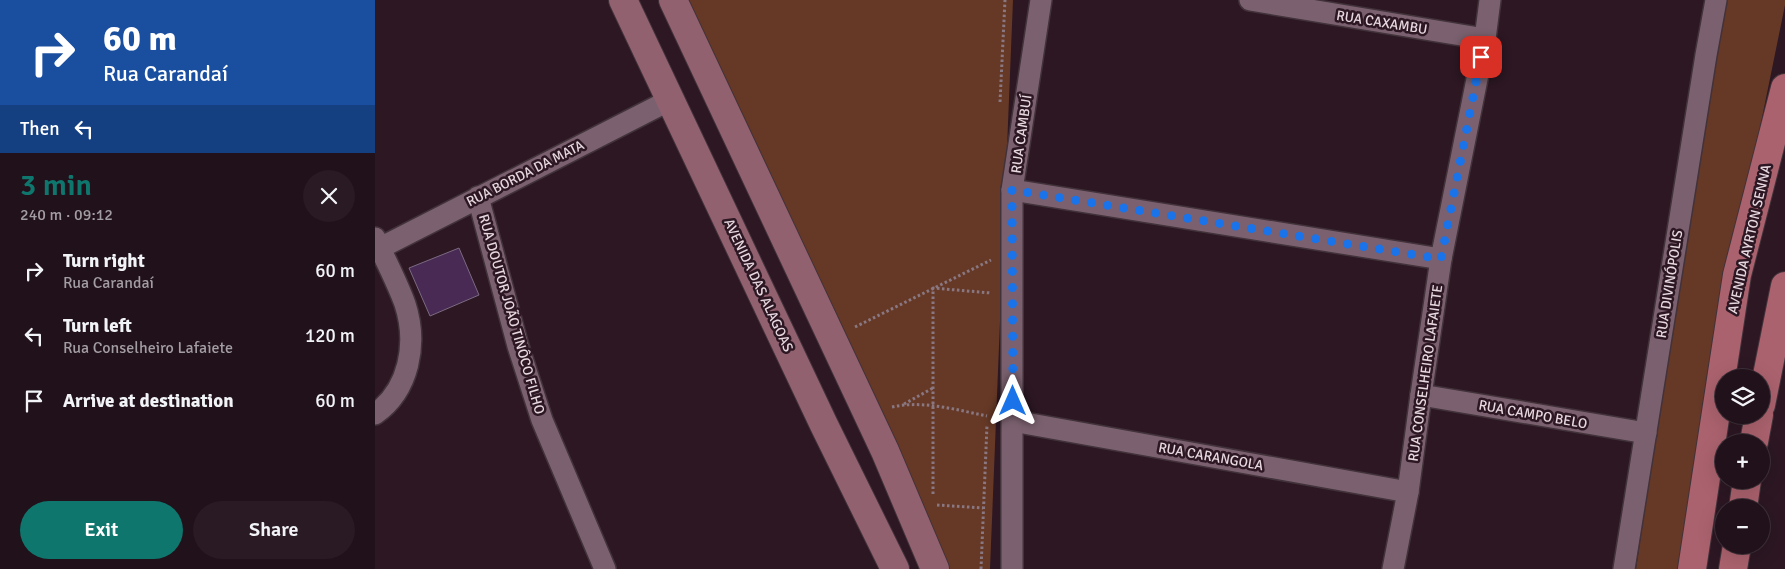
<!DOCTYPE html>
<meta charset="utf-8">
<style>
body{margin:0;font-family:Signika,sans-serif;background:#291a23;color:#f1f3f6;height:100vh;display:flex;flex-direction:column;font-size:19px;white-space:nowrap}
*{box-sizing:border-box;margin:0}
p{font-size:16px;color:#a29da2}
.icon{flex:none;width:28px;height:28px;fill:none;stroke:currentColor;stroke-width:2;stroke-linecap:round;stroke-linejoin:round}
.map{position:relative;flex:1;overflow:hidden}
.side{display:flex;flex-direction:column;background:#21111a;width:375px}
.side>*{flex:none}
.hud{background:#1a4fa0;color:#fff;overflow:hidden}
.fabs{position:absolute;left:1340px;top:369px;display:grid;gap:10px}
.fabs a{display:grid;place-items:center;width:55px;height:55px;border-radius:50%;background:#21111a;box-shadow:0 5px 20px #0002,0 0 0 1px #3e3139;font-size:25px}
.pin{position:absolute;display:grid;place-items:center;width:42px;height:42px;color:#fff;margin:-21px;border-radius:10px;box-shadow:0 2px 8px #0006}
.me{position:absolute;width:55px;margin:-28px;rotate:0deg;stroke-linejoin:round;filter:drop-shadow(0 0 4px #0008)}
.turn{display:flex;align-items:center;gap:18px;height:105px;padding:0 20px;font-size:22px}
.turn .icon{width:65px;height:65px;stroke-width:2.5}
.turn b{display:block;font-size:35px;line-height:42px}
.then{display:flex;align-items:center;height:48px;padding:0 20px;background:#0003;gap:10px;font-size:19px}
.round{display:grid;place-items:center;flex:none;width:52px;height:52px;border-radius:26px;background:#291a23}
.overview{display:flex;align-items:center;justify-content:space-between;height:85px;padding:0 20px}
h1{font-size:30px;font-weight:600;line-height:38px;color:#0f766e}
.primary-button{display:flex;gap:10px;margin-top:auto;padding:10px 20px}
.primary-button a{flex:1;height:58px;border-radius:30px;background:#0f766e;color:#fff;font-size:20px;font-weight:600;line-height:58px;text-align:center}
.primary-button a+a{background:#291a23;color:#f1f3f6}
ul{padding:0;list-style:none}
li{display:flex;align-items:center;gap:15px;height:65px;padding:0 20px}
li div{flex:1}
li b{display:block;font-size:19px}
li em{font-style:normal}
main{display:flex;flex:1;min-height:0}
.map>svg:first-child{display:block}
.green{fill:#663926}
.building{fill:#492a54;stroke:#7b6b82}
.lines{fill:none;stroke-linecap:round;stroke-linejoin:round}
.minor-casing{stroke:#42323a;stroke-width:24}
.secondary-casing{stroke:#42323a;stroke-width:30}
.primary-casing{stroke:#42323a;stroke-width:30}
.path{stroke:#897781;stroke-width:3;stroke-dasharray:2.5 2.5;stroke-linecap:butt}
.minor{stroke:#7b616f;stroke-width:21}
.secondary{stroke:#92616f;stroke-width:28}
.primary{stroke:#aa626e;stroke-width:28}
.route{stroke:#1a73e8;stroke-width:9;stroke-dasharray:0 16.2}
.labels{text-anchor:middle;stroke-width:5;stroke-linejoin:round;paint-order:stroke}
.street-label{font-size:14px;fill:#e7d8df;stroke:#2c1723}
</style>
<main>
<section class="side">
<div class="hud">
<div class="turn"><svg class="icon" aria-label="right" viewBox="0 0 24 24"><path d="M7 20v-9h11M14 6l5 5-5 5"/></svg><div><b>60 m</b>Rua Carandaí</div></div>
<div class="then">Then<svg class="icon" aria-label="left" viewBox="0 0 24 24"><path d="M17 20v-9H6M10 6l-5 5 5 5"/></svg></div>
</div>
<div class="overview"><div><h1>3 min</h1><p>240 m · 09:12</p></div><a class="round"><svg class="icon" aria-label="close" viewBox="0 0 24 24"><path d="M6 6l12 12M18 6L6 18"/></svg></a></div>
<ul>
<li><svg class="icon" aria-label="right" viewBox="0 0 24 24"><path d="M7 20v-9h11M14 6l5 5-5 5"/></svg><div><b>Turn right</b><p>Rua Carandaí</p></div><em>60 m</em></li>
<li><svg class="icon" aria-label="left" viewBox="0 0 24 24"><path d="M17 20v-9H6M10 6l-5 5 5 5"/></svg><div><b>Turn left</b><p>Rua Conselheiro Lafaiete</p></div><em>120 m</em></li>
<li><svg class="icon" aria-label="arrive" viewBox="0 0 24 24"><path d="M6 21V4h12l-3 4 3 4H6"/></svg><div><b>Arrive at destination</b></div><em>60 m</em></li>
</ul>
<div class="primary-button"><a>Exit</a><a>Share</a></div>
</section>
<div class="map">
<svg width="1410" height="569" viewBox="0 0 1410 569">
<rect width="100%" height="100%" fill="#2c1723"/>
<g class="green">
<path d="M303 0H638L615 569H567Z"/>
<path d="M1348 0H1410V5L1348 309 1303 569H1261L1337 53Z"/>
</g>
<path class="building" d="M84 248 104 295 55 316 34 268Z"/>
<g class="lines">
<defs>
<g id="minor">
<path d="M875 0 1110 39"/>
<path d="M637 190 1066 259"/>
<path d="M103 197 143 346 167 420 230 569"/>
<path d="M0 238C10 259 22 282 30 304 43 344 34 390 0 414"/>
<path d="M5 248 295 100"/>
<path d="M1046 395 1271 433"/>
<path d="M638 421 1033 492"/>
<path d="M637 569V190L666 0"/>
<path d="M1018 569 1033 492 1046 395 1066 259 1110 39 1115 0"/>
<path d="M1249 569 1331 55 1341 0"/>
</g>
<g id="secondary">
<path d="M248 0 449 425 520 569"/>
<path d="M298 0 510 451 560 569"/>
</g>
<g id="primary">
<path d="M1386 405 1410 286"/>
<path d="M1379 442 1384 415"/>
<path d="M1368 508 1372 480"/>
<path d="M1317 569 1362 275 1410 88"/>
<path d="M1358 569 1362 545"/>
</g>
</defs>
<use href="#minor" class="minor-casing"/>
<use href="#secondary" class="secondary-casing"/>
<use href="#primary" class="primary-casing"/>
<g class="path">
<path d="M625 102 630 0"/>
<path d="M480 327 616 260"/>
<path d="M529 404 558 388"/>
<path d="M517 407C548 400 582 410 612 416"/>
<path d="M558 494V288L616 293"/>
<path d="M562 505 608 508"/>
<path d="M606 569 612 425"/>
</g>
<use href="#minor" class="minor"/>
<use href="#secondary" class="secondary"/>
<use href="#primary" class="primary"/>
</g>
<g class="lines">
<path class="route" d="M638 401 637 190 1066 259 1106 57"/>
</g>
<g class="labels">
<g class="street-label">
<text transform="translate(1007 22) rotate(9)" y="5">RUA CAXAMBU</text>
<text transform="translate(646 134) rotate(-82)" y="5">RUA CAMBUÍ</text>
<text transform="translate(150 173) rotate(-27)" y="5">RUA BORDA DA MATA</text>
<text transform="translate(1374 239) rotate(-77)" y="5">AVENIDA AYRTON SENNA</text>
<text transform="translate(1294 284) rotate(-81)" y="5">RUA DIVINÓPOLIS</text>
<text transform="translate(384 285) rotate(65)" y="5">AVENIDA DAS ALAGOAS</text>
<text transform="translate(137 314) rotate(74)" y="5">RUA DOUTOR JOÃO TINÔCO FILHO</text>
<text transform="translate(1050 373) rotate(-82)" y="5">RUA CONSELHEIRO LAFAIETE</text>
<text transform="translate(1158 414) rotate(10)" y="5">RUA CAMPO BELO</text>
<text transform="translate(836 456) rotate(10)" y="5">RUA CARANGOLA</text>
</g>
</g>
</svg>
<div class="fabs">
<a><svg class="icon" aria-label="layers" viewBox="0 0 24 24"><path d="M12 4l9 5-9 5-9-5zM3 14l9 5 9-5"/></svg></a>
<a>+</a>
<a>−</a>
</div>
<div class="pin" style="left:1106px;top:57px;background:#d93025"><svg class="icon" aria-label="arrive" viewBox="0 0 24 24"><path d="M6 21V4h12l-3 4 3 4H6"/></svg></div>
<svg class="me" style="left:638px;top:401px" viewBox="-20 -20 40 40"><path d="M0-17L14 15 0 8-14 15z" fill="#1a73e8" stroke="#fff" stroke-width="4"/></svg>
</div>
</main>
